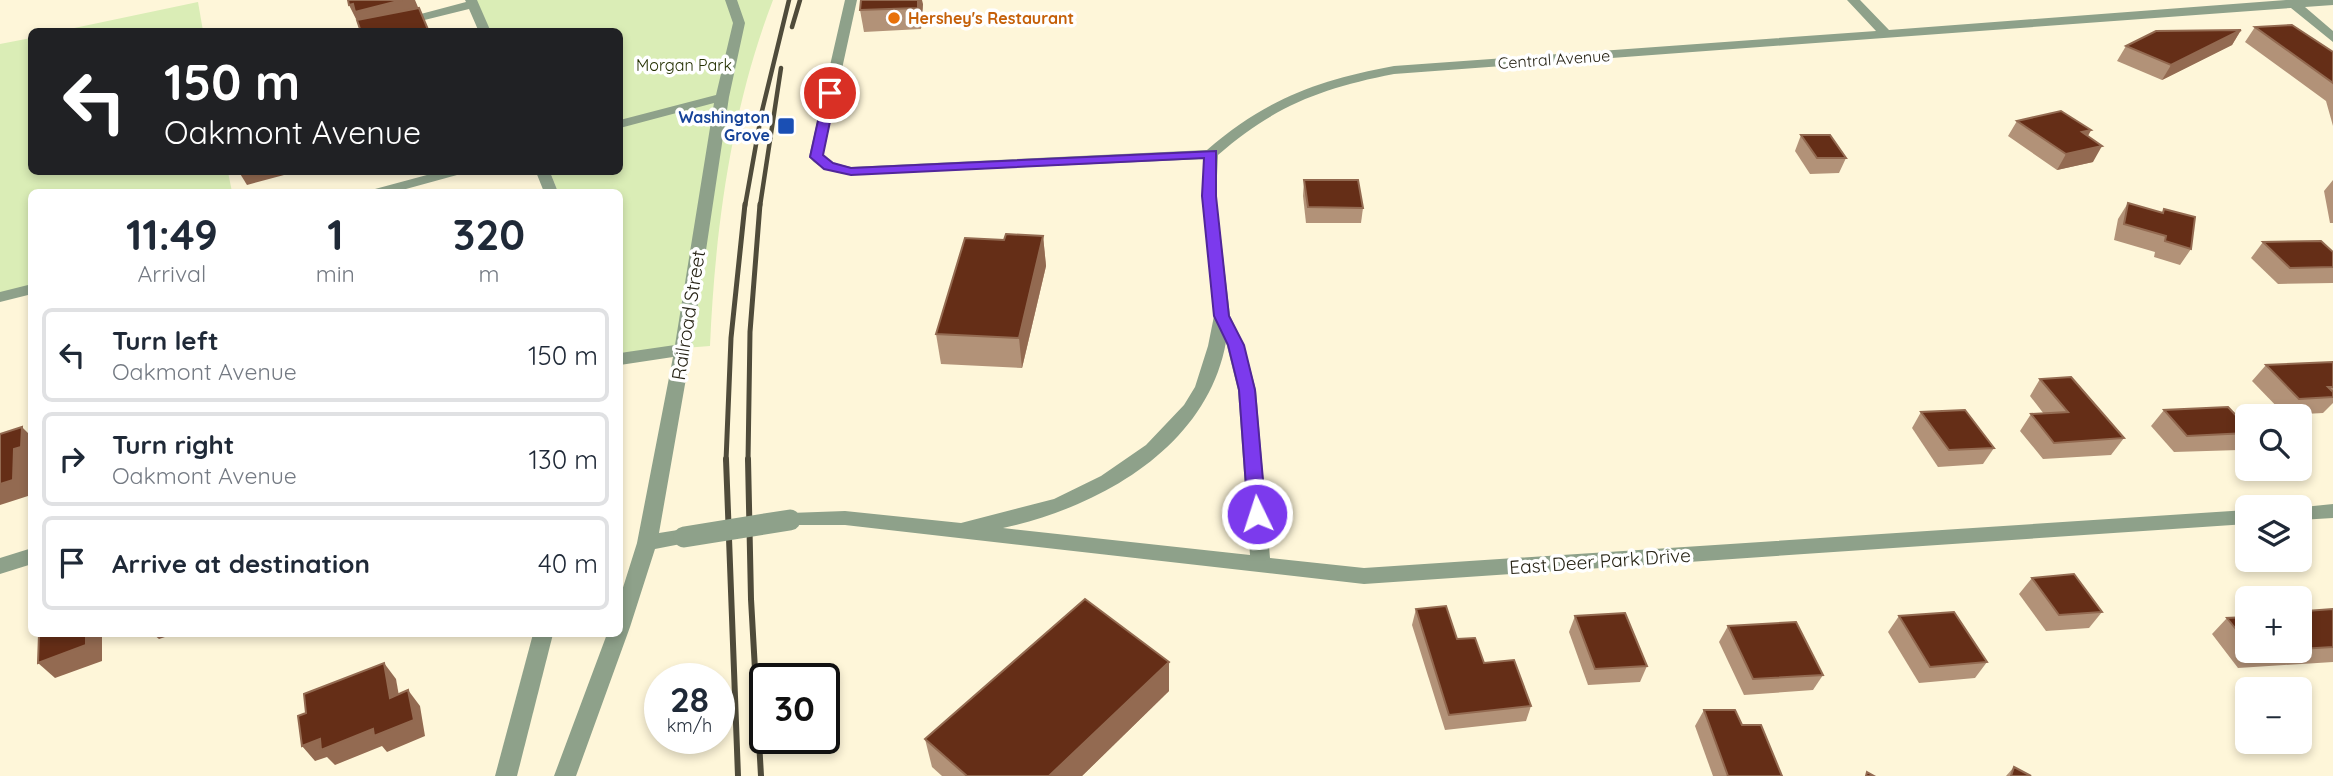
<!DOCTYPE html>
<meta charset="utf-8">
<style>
body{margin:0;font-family:Quicksand,sans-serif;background:#f6f6f7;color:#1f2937;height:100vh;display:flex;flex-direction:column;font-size:26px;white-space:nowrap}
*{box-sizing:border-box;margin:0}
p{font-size:23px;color:#747a83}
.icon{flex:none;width:38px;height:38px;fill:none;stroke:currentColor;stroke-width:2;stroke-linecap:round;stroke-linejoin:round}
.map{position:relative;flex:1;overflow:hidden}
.panel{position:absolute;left:28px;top:189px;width:595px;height:448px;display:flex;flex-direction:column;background:#fff;border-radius:10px;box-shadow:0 4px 10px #0003}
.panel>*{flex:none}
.guide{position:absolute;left:28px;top:28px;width:595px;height:147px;border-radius:10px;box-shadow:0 4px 10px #0003;background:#202124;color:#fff;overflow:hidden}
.tools{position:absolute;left:2235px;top:404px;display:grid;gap:14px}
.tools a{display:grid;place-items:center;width:77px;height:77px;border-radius:10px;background:#fff;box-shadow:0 4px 10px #0003;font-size:35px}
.speed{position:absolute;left:644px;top:663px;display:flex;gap:14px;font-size:35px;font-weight:700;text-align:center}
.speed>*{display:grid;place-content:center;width:91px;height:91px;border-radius:50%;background:#fff;box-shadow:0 4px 10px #0003;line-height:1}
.speed small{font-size:18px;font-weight:400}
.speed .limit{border:4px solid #111;border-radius:10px;background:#fff;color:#111}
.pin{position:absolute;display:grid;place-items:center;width:60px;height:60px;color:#fff;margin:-30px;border:4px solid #fff;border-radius:50%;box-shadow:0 2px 7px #0007}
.me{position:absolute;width:77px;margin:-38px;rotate:356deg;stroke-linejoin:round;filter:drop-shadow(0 0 5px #0008)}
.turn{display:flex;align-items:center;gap:24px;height:147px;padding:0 21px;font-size:32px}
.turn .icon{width:91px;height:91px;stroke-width:2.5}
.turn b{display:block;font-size:49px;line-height:60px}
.eta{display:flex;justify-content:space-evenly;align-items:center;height:119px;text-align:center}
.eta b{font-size:42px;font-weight:700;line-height:49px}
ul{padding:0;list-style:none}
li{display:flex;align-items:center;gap:21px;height:94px;margin:0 14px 10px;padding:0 7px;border:4px solid #e0e1e3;border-radius:10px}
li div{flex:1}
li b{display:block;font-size:26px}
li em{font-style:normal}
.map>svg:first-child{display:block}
.green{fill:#daedb6}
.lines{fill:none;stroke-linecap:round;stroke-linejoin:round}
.minor{fill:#8ea18a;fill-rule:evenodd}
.rail-far2{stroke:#4f4b3a;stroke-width:4.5}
.rail-far1{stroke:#4f4b3a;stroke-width:5}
.rail{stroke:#4f4b3a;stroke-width:6}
.minor-bridge{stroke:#8ea18a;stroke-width:21}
.wall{fill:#b29278}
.shaded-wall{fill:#936a51}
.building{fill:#652e17;stroke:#936a51;stroke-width:2}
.route{fill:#7c3aed;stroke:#51269a;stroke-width:2}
.food-dot{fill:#e8710a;stroke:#fff;stroke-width:2.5}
.transit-dot{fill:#1a4fb4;stroke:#fff;stroke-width:2.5}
.labels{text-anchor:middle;stroke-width:7;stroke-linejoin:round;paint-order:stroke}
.far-food-label{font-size:16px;font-weight:bold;fill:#c56008;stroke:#fff;text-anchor:start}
.far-street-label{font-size:16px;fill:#272315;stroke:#fff}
.far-park-label{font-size:16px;fill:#243001;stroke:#fff}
.far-transit-label{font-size:16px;font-weight:bold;fill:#164399;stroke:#fff;text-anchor:end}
.street-label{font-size:19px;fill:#272315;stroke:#fff}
</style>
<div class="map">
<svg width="2333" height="776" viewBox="0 0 2333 776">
<rect width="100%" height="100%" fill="#fef6d9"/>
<g class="green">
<path d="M476 0H773C731 109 715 230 710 346L620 353V192H558L550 172H620V32L490 31Z"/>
<path d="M198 2 203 31H60Z"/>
<path d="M31 38 32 172H228L232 192H32L31 288 0 296V44Z"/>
</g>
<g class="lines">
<g class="minor">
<path d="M465 0H477L491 32H479L469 9 376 32H353L466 2Z"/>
<path d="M725 0H737L745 23 729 97 691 350 659 533 684 529 691 532 694 537 691 542 655 549 630 627 576 776H554L607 634H620V597L637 543 673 357 620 365V353L675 345 714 103 620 128V120L716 95 733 23Z"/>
<path d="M845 0H857L823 156 834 163 851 167 1207 150C1266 99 1318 80 1394 66L1876 31 1847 0H1860L1889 30 2286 0H2333V5L2305 7 2333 31V42L2291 8 1394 74C1322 88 1274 106 1218 155L1216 196 1230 316 1244 345 1256 390 1270 558 1364 568 2247 510V524L1364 584 845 525H783L780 520 783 515 790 513 845 511 961 523 1054 499 1101 476 1146 445 1184 405 1195 387 1208 346 1214 316 1202 196 1204 159 851 175C835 172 820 170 809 157ZM1226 342 1238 390 1250 555 1003 528C1099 507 1207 448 1226 342Z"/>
<path d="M438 172H459L457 175 395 192H373L375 189Z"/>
<path d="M536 172H550L558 192H544Z"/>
<path d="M32 284V294L0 302V292Z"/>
<path d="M2333 504V518L2300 520V508H2294Z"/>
<path d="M32 548V564L0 574V558Z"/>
<path d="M533 634H553L517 776H495Z"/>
</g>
<g class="rail-far2">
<path d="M792 27 800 0"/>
<path d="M745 206 762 111 789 0"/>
<path d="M760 206 781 68"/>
</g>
<g class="rail-far1">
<path d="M726 461 731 338 745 204"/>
<path d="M748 461 750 332 760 204"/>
</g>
<g class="rail">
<path d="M726 459 738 776"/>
<path d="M748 459 751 599 761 776"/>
</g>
<path class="minor-bridge" d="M684 537 790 520"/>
</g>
<g class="wall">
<path d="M923 4 921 29 864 32 860 10Z"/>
<path d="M2255 27 2333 52V126L2326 101 2245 42Z"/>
<path d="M2241 30 2232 45 2162 80 2117 61 2126 46Z"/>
<path d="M2017 121 2091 130 2088 136 2093 162 2057 170 2008 136Z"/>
<path d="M1801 135 1846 158 1839 173 1810 174 1795 151Z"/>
<path d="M1304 180 1363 208 1361 223H1306L1303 196Z"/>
<path d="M2333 180V223H2330L2324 191Z"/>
<path d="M2128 203 2162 213 2164 209 2191 249 2180 265 2154 257 2155 252 2114 240 2118 219Z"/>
<path d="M1043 236 1046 266 1022 368 941 364 936 334 1004 240Z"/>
<path d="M2263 242 2333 252V283L2278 284 2251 258Z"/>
<path d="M2333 362V403L2323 413 2285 415 2252 381 2266 365Z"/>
<path d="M2040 379 2124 438 2111 455 2043 459 2020 431 2031 414H2044L2030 396Z"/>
<path d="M2164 410 2247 427V440L2239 450 2174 452 2151 426Z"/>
<path d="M1921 412 1994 448 1983 464 1938 467 1912 428Z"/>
<path d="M2032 578 2102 612 2089 628 2046 631 2019 594Z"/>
<path d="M2300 603 2306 611 2333 609V662L2238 668 2212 634 2227 618 2247 616V651H2300Z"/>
<path d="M1416 609 1484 663 1531 706 1526 721 1445 730 1412 625Z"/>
<path d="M1575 616 1647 666 1640 682 1588 685 1569 632Z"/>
<path d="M1899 616 1987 662 1975 678 1919 683 1888 632Z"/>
<path d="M1728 626 1823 675 1813 690 1744 695 1719 642Z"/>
<path d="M1169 691 1082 776H942L932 767 925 739Z"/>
<path d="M1704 710 1742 725 1782 776H1713L1695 726Z"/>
<path d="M2014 767 2031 776H2006Z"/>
</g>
<g class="shaded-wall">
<path d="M402 0H415L420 12 362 27 358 19H356L349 5Z"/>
<path d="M918 0H922L923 4 921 29 918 8Z"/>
<path d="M2241 30 2232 45 2162 80 2171 65Z"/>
<path d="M2091 130 2082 146V132Z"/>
<path d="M2102 146 2093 162 2057 170 2066 154Z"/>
<path d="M239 172H284V175L247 185Z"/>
<path d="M1043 236 1046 266 1022 368 1019 338Z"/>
<path d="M22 427 32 437V465L29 466 28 496 0 505V484Z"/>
<path d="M86 634H102V661L55 678 38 663Z"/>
<path d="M153 634H174L159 639Z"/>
<path d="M1169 662V691L1082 776H1049Z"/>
<path d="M384 663 396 679 402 713 390 698Z"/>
<path d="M408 690 420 706 425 736 387 752 382 746 335 765 327 757 315 761 302 746Z"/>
</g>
<g class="building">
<path d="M348 0H402L355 12 353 4 349 5Z"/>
<path d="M861 0H918V8L860 10Z"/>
<path d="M419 8 429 32H361L357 20Z"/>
<path d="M2292 25 2333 52V83L2255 27Z"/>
<path d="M2241 30 2171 65 2126 46 2156 31Z"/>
<path d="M2061 111 2091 130 2082 132 2102 146 2066 154 2017 121Z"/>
<path d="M1801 135H1830L1846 158H1817Z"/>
<path d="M1304 180H1358L1363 208 1308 207Z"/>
<path d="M2128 203 2163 213 2164 209 2195 217 2191 249 2165 241 2166 236 2124 224Z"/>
<path d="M1006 234 1043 236 1019 338 936 334 965 238 1004 240Z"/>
<path d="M2321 241 2333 252V267L2290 268 2263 242Z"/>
<path d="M2333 362V387H2328L2333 392V397L2299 399 2266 365Z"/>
<path d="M2071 377 2124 438 2054 443 2031 414 2068 412 2040 379Z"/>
<path d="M2228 407 2247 427V433L2187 436 2164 410Z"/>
<path d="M1965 410 1994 448 1949 450 1921 412Z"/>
<path d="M22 427 21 447 14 449 13 480 0 484V434Z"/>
<path d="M2074 574 2102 612 2059 615 2032 578Z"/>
<path d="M1085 599 1169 662 1049 776H967L925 739Z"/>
<path d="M2300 603 2306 611 2333 609V647L2300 649Z"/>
<path d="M1446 606 1457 639 1475 638 1484 663 1514 660 1531 706 1449 715 1416 609Z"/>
<path d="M1954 612 1987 662 1930 667 1899 616Z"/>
<path d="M1625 613 1647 666 1595 669 1575 616Z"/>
<path d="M2247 617V643L2227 618Z"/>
<path d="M1796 622 1823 675 1753 679 1728 626Z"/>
<path d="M39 634H86V645L38 663Z"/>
<path d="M384 663 390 698 408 690 414 720 374 736 373 729 321 750 320 739 302 746 298 716 306 713 304 694Z"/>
<path d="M1704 710H1735L1742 725H1761L1782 776H1728Z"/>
<path d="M2014 767 2031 776H2011Z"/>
<path d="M1867 772 1874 776H1866Z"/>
</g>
<path class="route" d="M830 89 836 93 823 155 833 163 851 168 1216 151V196L1229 316 1244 345 1255 390 1266 514 1263 519H1251L1248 514 1239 390 1228 345 1214 316 1202 196 1204 158 851 175 824 169 810 157 824 93Z"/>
<circle class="food-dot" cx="894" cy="18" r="7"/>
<rect class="transit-dot" x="777" y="117" width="18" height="18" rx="3.5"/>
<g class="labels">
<g class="far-food-label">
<text x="908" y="24">Hershey's Restaurant</text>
</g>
<g class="far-street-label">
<text transform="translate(1554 59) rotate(-4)" y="6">Central Avenue</text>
</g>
<g class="far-park-label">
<text x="684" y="71">Morgan Park</text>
</g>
<g class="far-transit-label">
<text x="770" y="123">Washington<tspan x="770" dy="18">Grove</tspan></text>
</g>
<g class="street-label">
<text transform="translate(688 315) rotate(-81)" y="7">Railroad Street</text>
<text transform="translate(1600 561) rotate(-4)" y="7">East Deer Park Drive</text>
</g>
</g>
</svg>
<div class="tools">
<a><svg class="icon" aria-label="search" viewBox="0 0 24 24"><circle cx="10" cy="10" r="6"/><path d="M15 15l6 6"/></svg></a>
<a><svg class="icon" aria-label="layers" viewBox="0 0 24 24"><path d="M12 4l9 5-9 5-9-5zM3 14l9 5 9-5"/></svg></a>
<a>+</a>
<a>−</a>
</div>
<div class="speed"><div>28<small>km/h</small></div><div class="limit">30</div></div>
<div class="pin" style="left:830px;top:93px;background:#d93025"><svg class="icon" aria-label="arrive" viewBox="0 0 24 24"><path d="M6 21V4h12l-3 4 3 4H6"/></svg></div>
<svg class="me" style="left:1257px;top:514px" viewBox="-20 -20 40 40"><circle r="17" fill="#7c3aed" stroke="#fff" stroke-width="3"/><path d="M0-11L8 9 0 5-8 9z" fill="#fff"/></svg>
<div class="guide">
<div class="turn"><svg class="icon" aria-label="left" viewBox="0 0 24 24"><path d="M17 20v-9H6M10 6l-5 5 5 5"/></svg><div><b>150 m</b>Oakmont Avenue</div></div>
</div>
<section class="panel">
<div class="eta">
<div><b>11:49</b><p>Arrival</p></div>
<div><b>1</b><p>min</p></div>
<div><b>320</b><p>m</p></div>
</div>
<ul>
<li><svg class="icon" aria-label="left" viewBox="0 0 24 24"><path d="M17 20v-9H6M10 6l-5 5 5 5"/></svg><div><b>Turn left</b><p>Oakmont Avenue</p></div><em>150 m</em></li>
<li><svg class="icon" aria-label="right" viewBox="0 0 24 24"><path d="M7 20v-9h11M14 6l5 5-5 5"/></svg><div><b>Turn right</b><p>Oakmont Avenue</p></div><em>130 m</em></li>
<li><svg class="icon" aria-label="arrive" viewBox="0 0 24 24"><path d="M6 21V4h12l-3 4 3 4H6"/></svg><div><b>Arrive at destination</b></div><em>40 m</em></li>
</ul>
</section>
</div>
